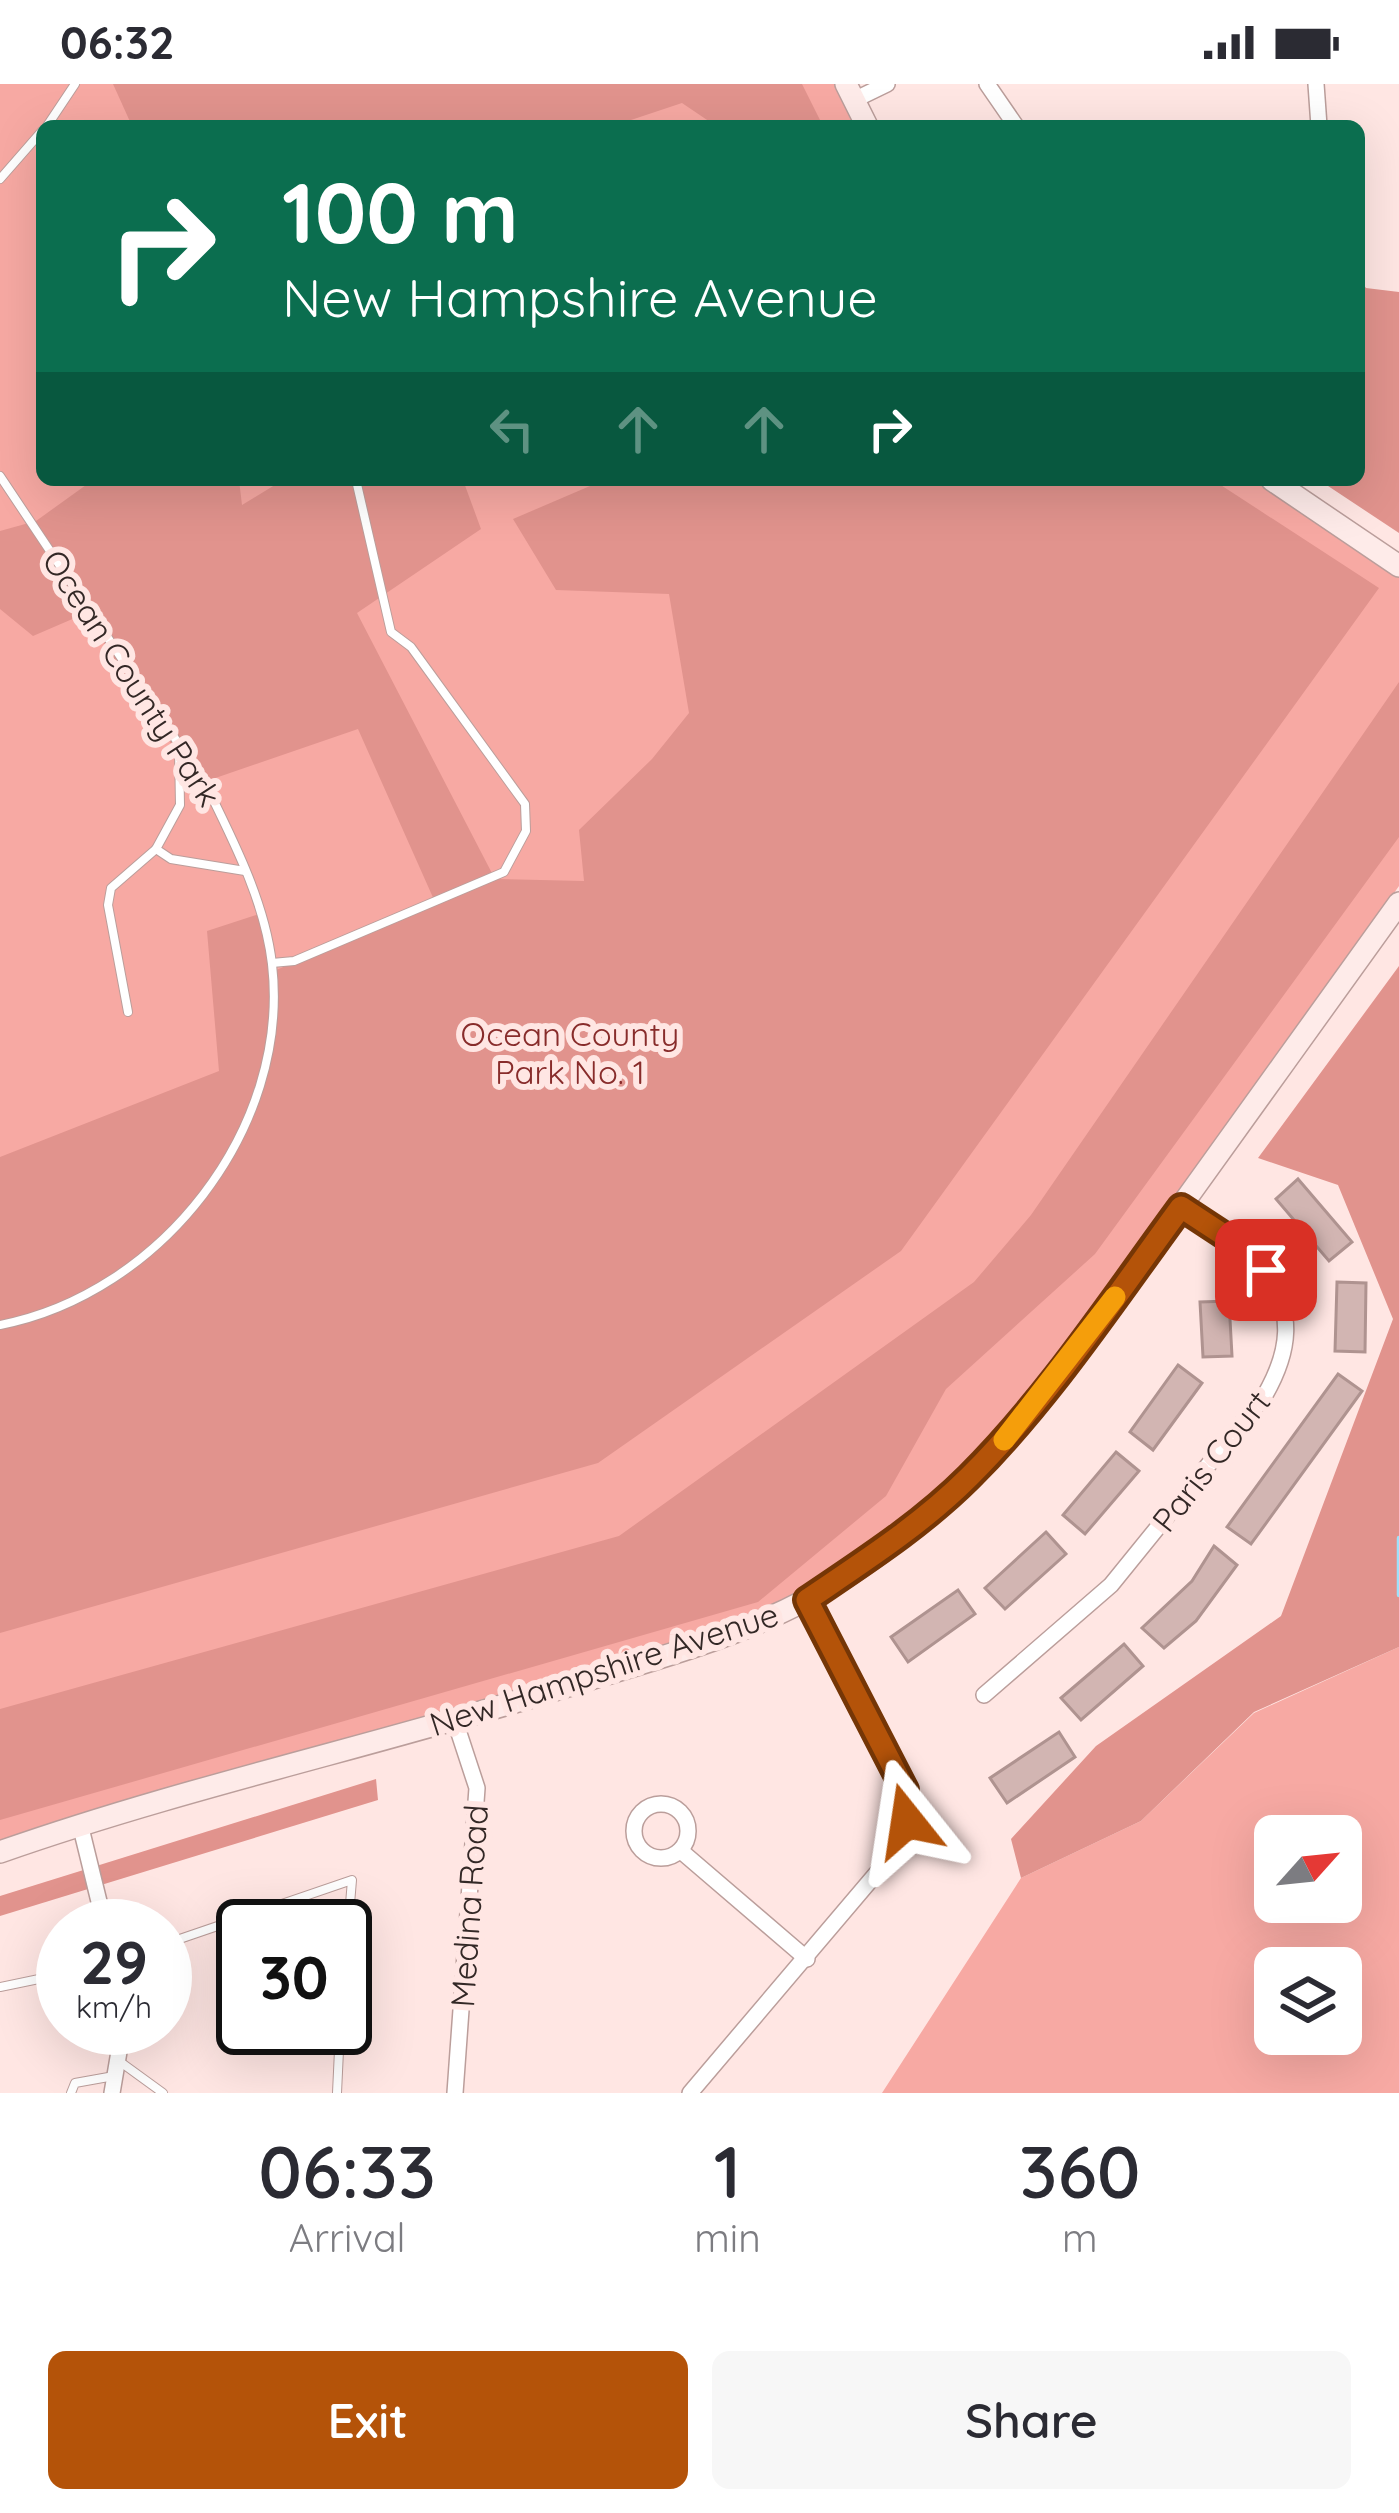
<!DOCTYPE html>
<style>
body{margin:0;font-family:Quicksand,sans-serif;background:#f7f7f7;color:#2b2b33;height:100vh;display:flex;flex-direction:column;font-size:45px;white-space:nowrap}
*{box-sizing:border-box;margin:0}
p{font-size:39px;color:#7c7c81}
.icon{flex:none;width:66px;height:66px;fill:none;stroke:currentColor;stroke-width:2;stroke-linecap:round;stroke-linejoin:round}
.map{position:relative;height:2009px;overflow:hidden}
.drawer{display:flex;flex-direction:column;background:#fff;flex:1}
.drawer>*{flex:none}
.hud{position:absolute;left:36px;top:36px;width:1329px;height:366px;border-radius:18px;box-shadow:0 12px 48px #0002;background:#0b6e4f;color:#fff;overflow:hidden}
.needle{width:78px;rotate:63deg}
.buttons{position:absolute;left:1254px;top:1731px;display:grid;gap:24px}
.buttons a{display:grid;place-items:center;width:108px;height:108px;border-radius:18px;background:#fff;box-shadow:0 12px 48px #0002;font-size:60px}
.speed{position:absolute;left:36px;top:1815px;display:flex;gap:24px;font-size:60px;font-weight:700;text-align:center}
.speed>*{display:grid;place-content:center;width:156px;height:156px;border-radius:50%;background:#fff;box-shadow:0 12px 48px #0002;line-height:1}
.speed small{font-size:30px;font-weight:400}
.speed .limit{border:6px solid #111;border-radius:18px;background:#fff;color:#111}
.pin{position:absolute;display:grid;place-items:center;width:102px;height:102px;color:#fff;margin:-51px;border-radius:24px;box-shadow:0 6px 18px #0006}
.me{position:absolute;width:132px;margin:-66px;rotate:345deg;stroke-linejoin:round;filter:drop-shadow(0 0 9px #0008)}
.turn{display:flex;align-items:center;gap:42px;height:252px;padding:0 48px;font-size:54px}
.turn .icon{width:156px;height:156px;stroke-width:2.5}
.turn b{display:block;font-size:84px;line-height:102px}
.lanes{display:flex;align-items:center;height:114px;padding:0 48px;background:#0003;justify-content:center;gap:60px;direction:ltr}
.lanes .off{opacity:.35}
.eta{display:flex;justify-content:space-evenly;align-items:center;height:204px;text-align:center}
.eta b{font-size:72px;font-weight:600;line-height:84px}
.cta{display:flex;gap:24px;margin-top:auto;padding:24px 48px}
.cta a{flex:1;height:138px;border-radius:18px;background:#b45309;color:#fff;font-size:48px;font-weight:600;line-height:138px;text-align:center}
.cta a+a{background:#f7f7f7;color:#2b2b33}
.status{display:flex;justify-content:space-between;align-items:center;height:84px;padding:0 60px;background:#fff;direction:ltr}
.status svg{height:33px;fill:currentColor}
.map>svg:first-child{display:block}
.green{fill:#f7a9a3;fill-rule:evenodd}
.forest{fill:#e1938d}
.lines{fill:none;stroke-linecap:round;stroke-linejoin:round}
.stream{stroke:#9de1fa;stroke-width:4.5}
.building{fill:#d2b5b2;stroke:#af9390;stroke-width:3}
.lane-casing{stroke:#bb9e9b;stroke-width:10}
.street-casing{stroke:#bb9e9b;stroke-width:18}
.secondary-casing{stroke:#bb9e9b;stroke-width:24}
.lane{stroke:#fff;stroke-width:8}
.street{stroke:#fff;stroke-width:15}
.secondary{stroke:#feebe9;stroke-width:21}
.route-casing{stroke:#753606;stroke-width:30}
.route{stroke:#b45309;stroke-width:21}
.slow{stroke:#f59e0b;stroke-width:21}
.labels{text-anchor:middle;stroke-width:12;stroke-linejoin:round;paint-order:stroke}
.street-label{font-size:33px;fill:#332826;stroke:#ffe6e3}
.park-label{font-size:33px;fill:#882c2b;stroke:#ffe6e3}
</style>
<div class="status"><b>06:32</b><svg viewBox="0 0 49 12"><path d="M0 12V9h3v3zM5 12V6h3v6zM10 12V3h3v9zM15 12V0h3v12zM26 1h20v11H26zM47 4h2v5h-2z"/></svg></div>
<div class="map">
<svg width="1399" height="2009" viewBox="0 0 1399 2009">
<rect width="100%" height="100%" fill="#ffe6e3"/>
<g class="green">
<path d="M0 0H846L866 42H42V396H1265L1399 494V802L1067 1264 1000 1347 839 1495 758 1538 0 1768Z"/>
<path d="M1399 1563V2009H882L1021 1794 1141 1737 1254 1629ZM1275 1752H1341V1818H1275ZM1275 1884H1341V1950H1275Z"/>
</g>
<g class="forest">
<path d="M113 0H802L823 42H716L682 19 613 42H132Z"/>
<path d="M1359 195 1366 204 1399 208V449L1319 396H1359Z"/>
<path d="M93 396H239L242 421 283 396H463L481 445 357 529 495 795 584 797 579 746 652 675 689 629 669 510 556 506 513 435 604 396H1213L1379 504 901 1167 598 1379 0 1549V1073L219 987 207 847 259 830 274 887 435 818 358 645 198 700 84 530 33 552 0 525V447L36 437Z"/>
<path d="M1399 598V753L1095 1170 946 1305 886 1412 758 1518 0 1736V1625L619 1452 974 1198 1031 1131Z"/>
<path d="M1399 882V1563L1254 1628 1141 1737 1021 1794 1011 1755 1096 1662 1281 1532 1393 1235 1338 1101 1258 1074Z"/>
<path d="M376 1695 378 1716 0 1832V1812Z"/>
</g>
<g class="lines">
<path class="stream" d="M1399 1454V1511"/>
</g>
<g class="building">
<path d="M1298 1095 1352 1158 1329 1177 1276 1115Z"/>
<path d="M1337 1198 1366 1199 1365 1268 1335 1267Z"/>
<path d="M1229 1217 1232 1272 1203 1273 1200 1218Z"/>
<path d="M1178 1281 1202 1299 1153 1366 1130 1348Z"/>
<path d="M1338 1290 1362 1307 1251 1460 1227 1443Z"/>
<path d="M1116 1368 1139 1387 1085 1450 1063 1431Z"/>
<path d="M1046 1448 1066 1470 1005 1525 985 1504Z"/>
<path d="M1214 1462 1237 1481 1196 1537 1164 1564 1142 1544 1192 1497Z"/>
<path d="M958 1506 975 1530 908 1578 891 1553Z"/>
<path d="M1124 1560 1143 1582 1081 1636 1061 1614Z"/>
<path d="M1059 1648 1075 1673 1007 1719 990 1694Z"/>
</g>
<g class="lines">
<defs>
<g id="lane">
<path d="M47 42 75 0"/>
<path d="M0 95 42 47"/>
<path d="M0 392 206 701C233 756 265 818 272 880 291 1045 160 1210 0 1241"/>
<path d="M179 664 180 721 156 765 171 775 245 787"/>
<path d="M272 879 294 877 504 788 526 747 525 720 411 563 391 548 356 396"/>
<path d="M128 928 108 821 111 804 156 765"/>
<path d="M165 1860 352 1796 345 1880"/>
<path d="M0 1903 63 1890"/>
<path d="M274 1944 340 1948"/>
<path d="M119 1977 163 2009"/>
<path d="M71 2009 75 1999 114 1992"/>
<path d="M337 2009 340 1945"/>
</g>
<g id="street">
<path d="M987 0 1016 42"/>
<path d="M1316 0 1319 42"/>
<path d="M854 16 887 0"/>
<path d="M984 1611 1111 1501 1265 1311C1320 1215 1256 1172 1181 1122"/>
<path d="M455 1637 477 1704 455 2009"/>
<circle cx="661" cy="1747" r="27"/>
<path d="M80 1740 105 1842"/>
<path d="M681 1767 807 1875"/>
<path d="M112 2009 123 1944"/>
<path d="M690 2009 903 1758 905 1706 807 1516"/>
</g>
<g id="secondary">
<path d="M846 0 867 42"/>
<path d="M1272 396 1399 482"/>
<path d="M0 1768C188 1702 384 1660 574 1600 651 1576 732 1555 804 1517 962 1435 1064 1283 1166 1143 1244 1035 1321 927 1399 819"/>
</g>
</defs>
<use href="#lane" class="lane-casing"/>
<use href="#street" class="street-casing"/>
<use href="#secondary" class="secondary-casing"/>
<use href="#lane" class="lane"/>
<use href="#street" class="street"/>
<use href="#secondary" class="secondary"/>
</g>
<g class="lines">
<defs>
<path id="route" d="M907 1737 905 1706 807 1516C863 1478 921 1441 969 1393 1050 1312 1114 1214 1181 1123L1248 1167 1266 1186"/>
</defs>
<use href="#route" class="route-casing"/>
<use href="#route" class="route"/>
<path class="slow" d="M1004 1356 1115 1213"/>
</g>
<g class="labels">
<g class="street-label">
<text transform="translate(132 594) rotate(57)" y="12">Ocean County Park</text>
<text transform="translate(1211 1377) rotate(-52)" y="12">Paris Court</text>
<text transform="translate(604 1585) rotate(-18)" y="12">New Hampshire Avenue</text>
<text transform="translate(469 1822) rotate(-86)" y="12">Medina Road</text>
</g>
<g class="park-label">
<text x="570" y="962">Ocean County<tspan x="570" dy="38">Park No. 1</tspan></text>
</g>
</g>
</svg>
<div class="buttons">
<a><svg class="needle" viewBox="-14 -14 28 28"><path d="M0-13l5 13h-10z" fill="#e53935"/><path d="M0 13l5-13h-10z" fill="#7c7c81"/></svg></a>
<a><svg class="icon" aria-label="layers" viewBox="0 0 24 24"><path d="M12 4l9 5-9 5-9-5zM3 14l9 5 9-5"/></svg></a>
</div>
<div class="speed"><div>29<small>km/h</small></div><div class="limit">30</div></div>
<div class="pin" style="left:1266px;top:1186px;background:#d93025"><svg class="icon" aria-label="arrive" viewBox="0 0 24 24"><path d="M6 21V4h12l-3 4 3 4H6"/></svg></div>
<svg class="me" style="left:907px;top:1737px" viewBox="-20 -20 40 40"><path d="M0-17L14 15 0 8-14 15z" fill="#b45309" stroke="#fff" stroke-width="4"/></svg>
<div class="hud">
<div class="turn"><svg class="icon" aria-label="right" viewBox="0 0 24 24"><path d="M7 20v-9h11M14 6l5 5-5 5"/></svg><div><b>100 m</b>New Hampshire Avenue</div></div>
<div class="lanes"><svg class="icon off" aria-label="left" viewBox="0 0 24 24"><path d="M17 20v-9H6M10 6l-5 5 5 5"/></svg><svg class="icon off" aria-label="ahead" viewBox="0 0 24 24"><path d="M12 20V5M6 11l6-6 6 6"/></svg><svg class="icon off" aria-label="ahead" viewBox="0 0 24 24"><path d="M12 20V5M6 11l6-6 6 6"/></svg><svg class="icon" aria-label="right" viewBox="0 0 24 24"><path d="M7 20v-9h11M14 6l5 5-5 5"/></svg></div>
</div>
</div>
<section class="drawer">
<div class="eta">
<div><b>06:33</b><p>Arrival</p></div>
<div><b>1</b><p>min</p></div>
<div><b>360</b><p>m</p></div>
</div>
<div class="cta"><a>Exit</a><a>Share</a></div>
</section>
